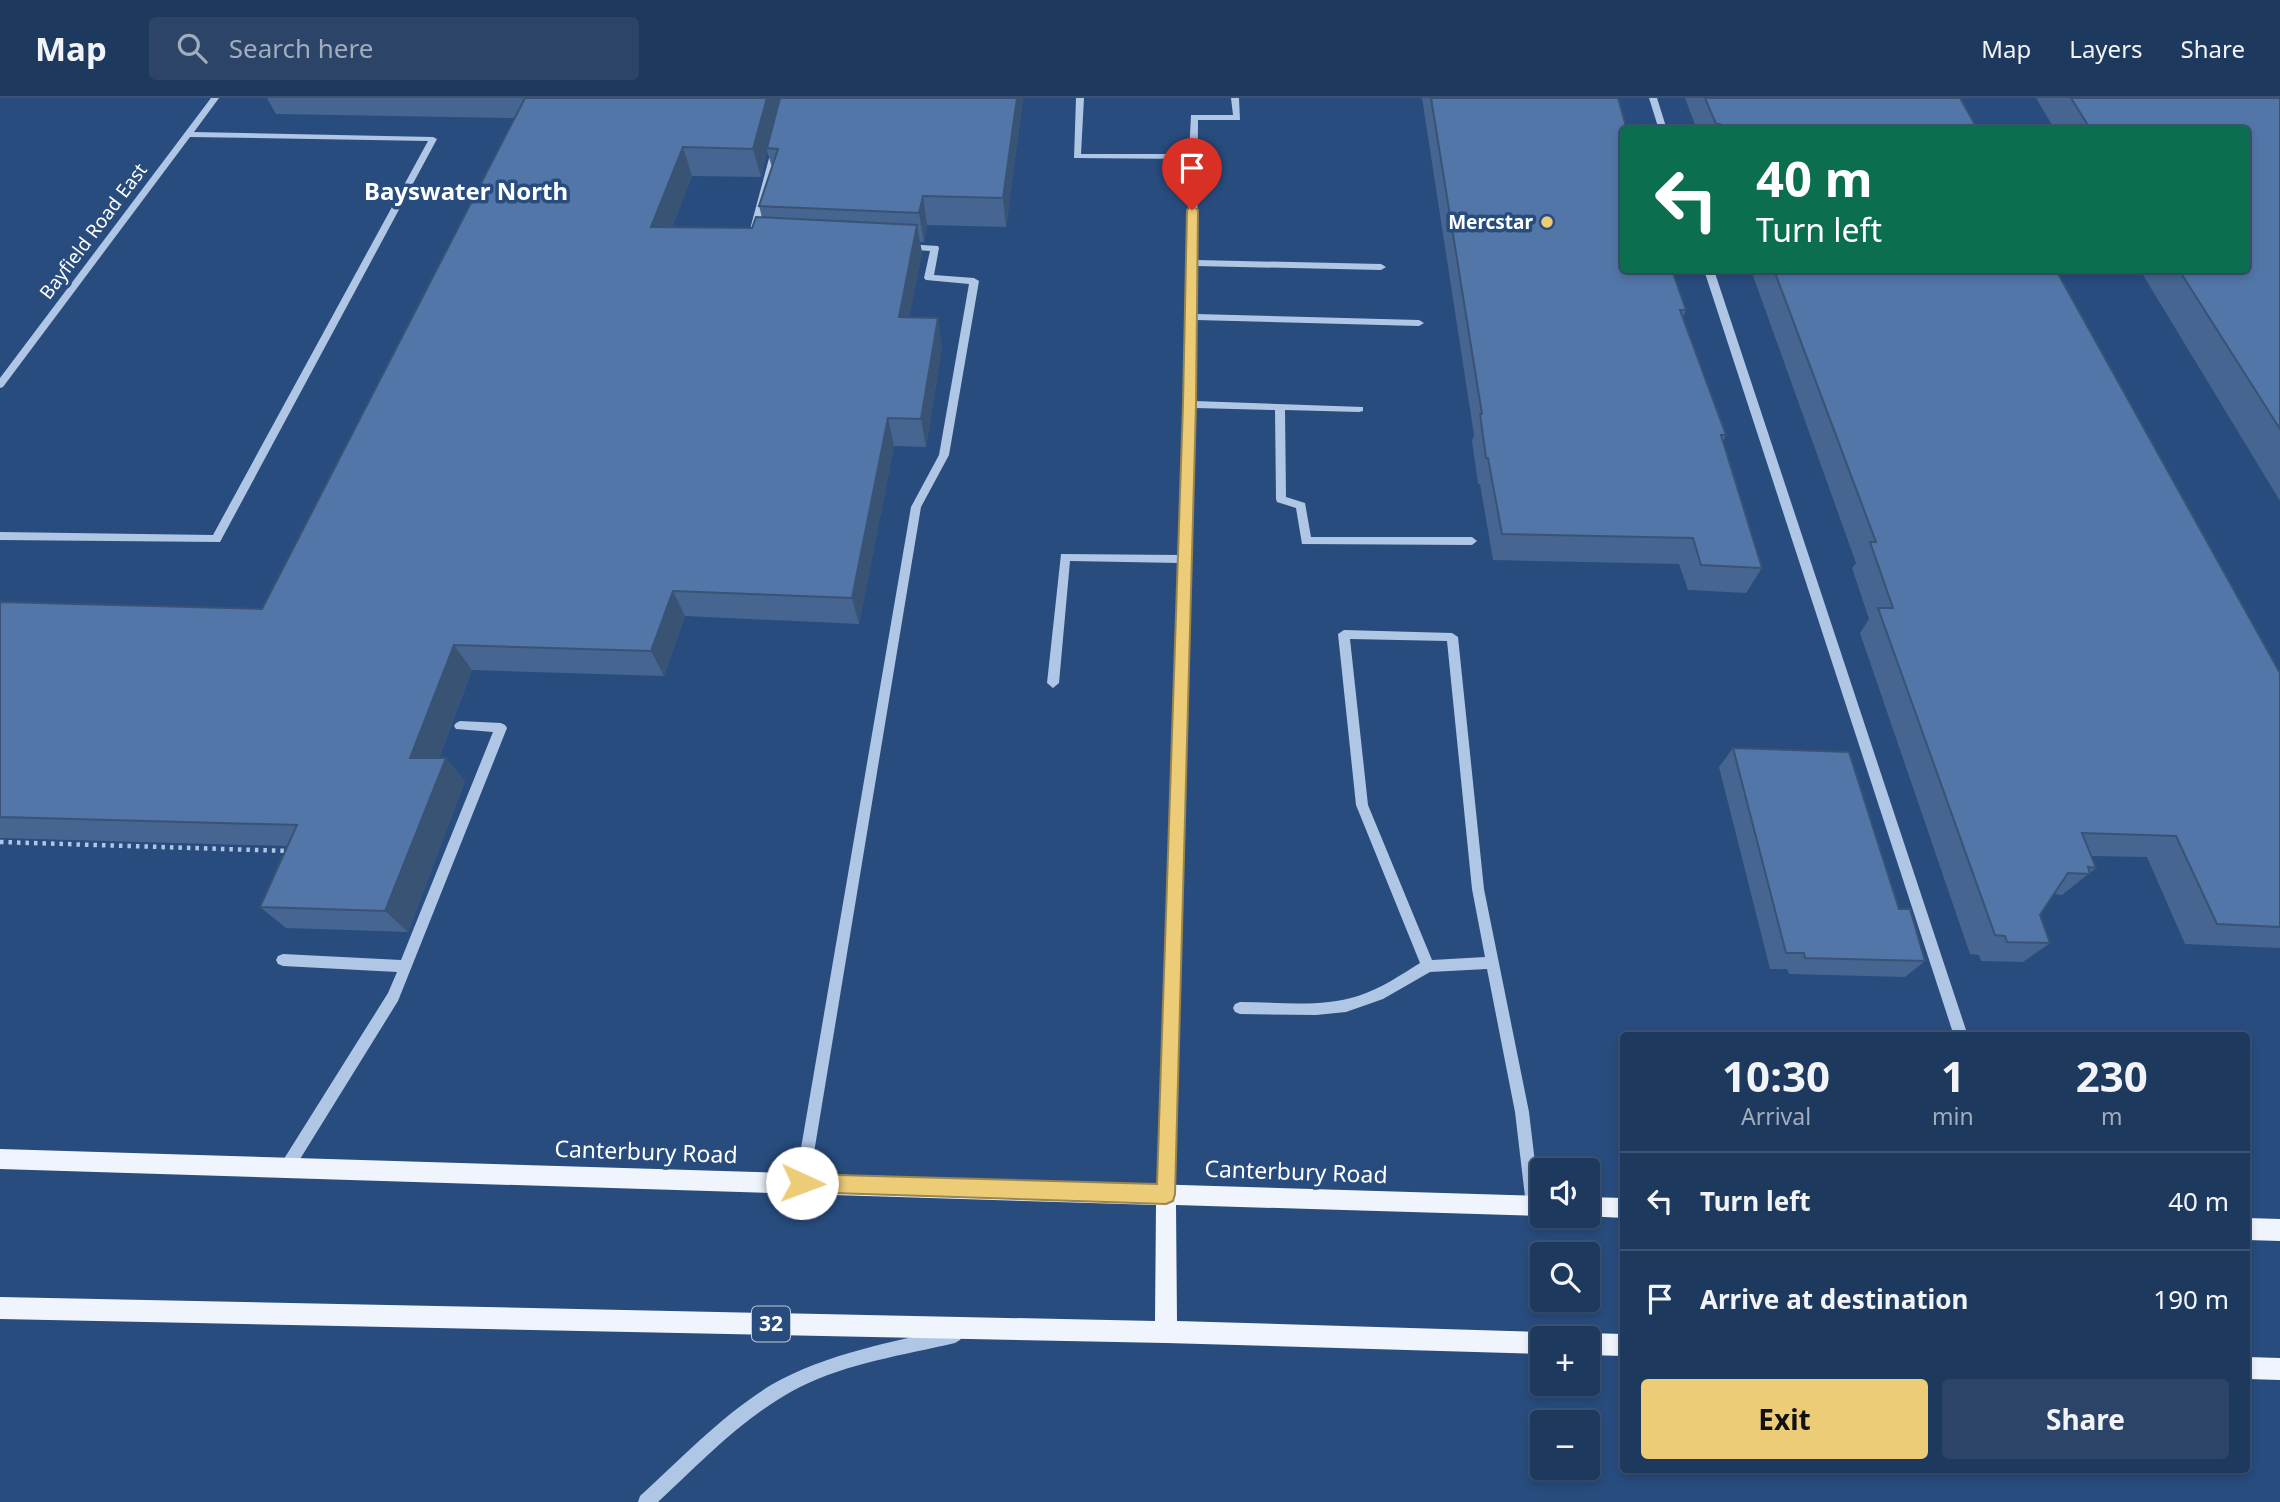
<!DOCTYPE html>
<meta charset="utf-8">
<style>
body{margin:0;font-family:"Noto Sans",sans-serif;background:#2b4467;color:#f1f3f6;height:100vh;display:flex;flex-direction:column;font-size:26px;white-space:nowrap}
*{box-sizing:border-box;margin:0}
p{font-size:23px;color:#a1acbc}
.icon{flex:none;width:38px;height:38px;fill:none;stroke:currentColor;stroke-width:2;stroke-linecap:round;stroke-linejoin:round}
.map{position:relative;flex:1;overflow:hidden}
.details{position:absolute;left:1620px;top:934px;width:630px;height:441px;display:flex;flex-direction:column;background:#1e395e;border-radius:7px;box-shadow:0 4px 10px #0003,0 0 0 2px #3c5373}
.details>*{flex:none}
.guide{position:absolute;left:1620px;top:28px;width:630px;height:147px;border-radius:7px;box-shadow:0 4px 10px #0003,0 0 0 2px #3c5373;background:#0b6e4f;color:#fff;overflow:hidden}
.tools{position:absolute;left:1530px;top:1060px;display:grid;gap:14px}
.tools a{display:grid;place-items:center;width:70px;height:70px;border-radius:7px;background:#1e395e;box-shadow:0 4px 10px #0003,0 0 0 2px #3c5373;font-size:35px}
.pin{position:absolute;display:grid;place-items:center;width:60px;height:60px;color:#fff;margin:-72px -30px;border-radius:50% 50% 50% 0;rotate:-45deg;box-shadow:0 0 7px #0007}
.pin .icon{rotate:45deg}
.me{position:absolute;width:77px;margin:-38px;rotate:92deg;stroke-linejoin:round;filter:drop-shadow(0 0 5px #0008)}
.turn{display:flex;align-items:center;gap:24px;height:147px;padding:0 21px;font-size:32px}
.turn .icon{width:91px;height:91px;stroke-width:2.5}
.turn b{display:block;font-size:49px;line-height:60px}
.eta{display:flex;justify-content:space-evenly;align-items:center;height:119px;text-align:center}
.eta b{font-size:42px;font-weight:700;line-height:49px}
.cta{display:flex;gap:14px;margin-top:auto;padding:14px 21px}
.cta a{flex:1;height:80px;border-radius:7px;background:#eccc76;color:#111;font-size:28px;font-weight:700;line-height:80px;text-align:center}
.cta a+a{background:#2b4467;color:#f1f3f6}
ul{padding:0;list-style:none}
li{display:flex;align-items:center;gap:21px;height:98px;padding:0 21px;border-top:2px solid #3c5373}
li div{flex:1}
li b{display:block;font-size:26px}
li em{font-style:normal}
header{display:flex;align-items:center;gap:42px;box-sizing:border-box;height:98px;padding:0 35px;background:#1e395e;border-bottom:2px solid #3c5373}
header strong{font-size:33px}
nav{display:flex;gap:38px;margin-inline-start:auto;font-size:24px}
.search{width:490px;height:63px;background:#2b4467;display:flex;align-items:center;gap:18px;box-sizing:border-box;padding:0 24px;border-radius:7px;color:#a1acbc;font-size:26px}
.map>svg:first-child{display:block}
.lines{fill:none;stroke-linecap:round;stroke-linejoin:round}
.path{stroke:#afc6e5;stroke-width:4.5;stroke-dasharray:3.5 5;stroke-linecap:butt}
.minor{fill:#afc6e5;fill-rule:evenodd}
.major{fill:#eff4fd;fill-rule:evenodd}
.wall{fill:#466590;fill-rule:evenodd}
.shaded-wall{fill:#395375}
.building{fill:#5176a7;stroke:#395375;stroke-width:2}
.route{fill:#eccc76;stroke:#99854d;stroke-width:2}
.poi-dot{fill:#eccc76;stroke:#284c7e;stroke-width:2.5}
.labels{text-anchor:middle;stroke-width:7;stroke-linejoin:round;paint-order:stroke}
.far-poi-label{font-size:19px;font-weight:bold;fill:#fff;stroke:#284c7e;text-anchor:end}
.far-street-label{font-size:19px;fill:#fff;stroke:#284c7e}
.shield{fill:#284c7e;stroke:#bec9d8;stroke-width:2}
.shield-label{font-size:21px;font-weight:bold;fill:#fff}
.street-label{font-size:23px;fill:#fff;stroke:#284c7e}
.far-district-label{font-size:24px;font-weight:bold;fill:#fff;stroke:#284c7e}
</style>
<header>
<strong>Map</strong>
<div class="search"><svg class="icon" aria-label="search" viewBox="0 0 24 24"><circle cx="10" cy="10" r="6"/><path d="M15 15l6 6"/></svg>Search here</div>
<nav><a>Map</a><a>Layers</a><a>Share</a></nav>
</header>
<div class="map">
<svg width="2280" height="1404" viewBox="0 0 2280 1404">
<rect width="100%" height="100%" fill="#284c7e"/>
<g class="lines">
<path class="path" d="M0 744 289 753"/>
<g class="minor">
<path d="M211 0H219L194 34 433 39 437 41 220 444 0 442V434L213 437 428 43 190 39 3 289 0 290V280Z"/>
<path d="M1076 0H1084L1081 56H1189L1191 17H1233L1231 0H1239L1240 22H1198L1197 162 1381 166 1386 169 1381 172 1196 168V216L1419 222 1424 225 1419 228 1196 222 1195 303 1363 309V313L1359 314 1285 312 1286 399 1305 405 1311 439H1472L1477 443 1472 447 1302 446 1296 410 1277 404 1276 401 1275 312 1195 310 1173 1096 1171 1101 1166 1103 1161 1101 1159 1096 1180 465 1070 463 1059 585 1053 590 1047 585 1061 456 1180 457 1185 306 1189 61 1074 60Z"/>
<path d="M1649 0H1657L1667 32H1659Z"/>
<path d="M772 49 779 51 757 135 753 138 749 135Z"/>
<path d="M905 146 938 148 939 150 934 177 974 180 979 183 949 357 921 409 809 1085 807 1090 802 1092 797 1090 795 1085 911 409 939 357 969 186 926 182 924 180 930 153 902 151 901 149Z"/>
<path d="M1704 172H1714L1968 938H1954Z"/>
<path d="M1344 532 1452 535 1458 539 1484 791 1529 1014 1540 1107 1538 1112 1533 1114 1528 1112 1526 1107 1515 1014 1487 871 1430 874 1383 901 1346 914 1316 917 1240 916 1235 914 1233 910 1235 906 1240 904C1279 904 1320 910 1358 898 1380 891 1401 877 1420 865L1356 707 1338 536ZM1350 541 1447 543 1472 791 1485 859 1432 862 1368 707Z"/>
<path d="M460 623 501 625 505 627 507 630 398 903 292 1074 287 1076 282 1074 280 1069 282 1064 388 895 397 874 283 868 278 866 276 862 278 858 283 856 401 862 493 634 456 631 454 628 456 625Z"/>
<path d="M955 1229 960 1232 963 1237 960 1242 955 1245C904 1257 848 1265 800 1289 745 1317 702 1363 658 1404H638L640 1398C682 1360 722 1317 771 1287 827 1255 893 1244 955 1229Z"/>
</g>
<g class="major">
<path d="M0 1051 1542 1098V1118L1176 1107 1177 1223 1542 1234 1551 1241H1542V1256L1166 1245 0 1221V1199L1155 1223 1156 1107 0 1071Z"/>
<path d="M1587 1099 1624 1100V1120L1584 1118H1587Z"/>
<path d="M2247 1120 2280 1121V1143L2247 1142Z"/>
<path d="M1587 1235 1624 1236V1258L1587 1257V1241H1578Z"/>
<path d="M2247 1259 2280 1260V1282L2247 1281Z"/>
</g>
</g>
<g class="wall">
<path d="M267 0H777L779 6 780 0H1023L1006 129 927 127 924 144H920L922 155 909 219 942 248 926 349 894 348 859 526 685 518 664 578 472 572 439 660 465 683 408 834 286 830 260 809 287 748 0 740V504L262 511 515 20 276 16ZM767 53 772 69 759 108 762 119 752 130 672 129 692 78 761 79Z"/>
<path d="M1422 0H1618L1624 172 1686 212 1683 219 1726 337 1723 344 1762 470 1746 495 1688 492 1679 466 1493 462 1480 386H1478L1472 343 1474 337Z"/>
<path d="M1685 0H1960L1978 32H1697Z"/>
<path d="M2036 0H2280V403L2140 172H2247V32H2055Z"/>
<path d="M1751 172H2056L2280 575V850L2185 846 2147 759 2091 758 2096 770 2062 797 2054 796 2040 817 2050 845 2023 864 1981 863 1979 857 1970 856 1860 535 1869 521 1852 470 1856 465Z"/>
<path d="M1733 650 1899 811 1925 863 1905 879 1789 876 1787 871H1770L1719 669Z"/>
</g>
<g class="shaded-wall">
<path d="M767 0H777L779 8 767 50V53L761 79 753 51Z"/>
<path d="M1017 0H1023L1006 129 1003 100Z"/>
<path d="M683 49 692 78 661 157 651 129Z"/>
<path d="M923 98 927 127 924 144 919 115Z"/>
<path d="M917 127 922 155 904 247 899 219Z"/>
<path d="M938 220 942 248 926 349 921 321Z"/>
<path d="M888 320 894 348 859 526 852 500Z"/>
<path d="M673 493 685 518 664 578 651 553Z"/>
<path d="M454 547 472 572 430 683 410 660Z"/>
<path d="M446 660 465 683 408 834 385 813Z"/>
</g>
<g class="building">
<path d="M525 0H767L753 51 683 49 651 129 752 130 756 119 917 127 899 219 938 220 921 321 888 320 852 500 673 493 651 553 454 547 410 660H446L385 813 260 809 297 727 0 719V504L262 511Z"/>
<path d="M780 0H1017L1003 100 923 98 919 115 759 108 778 51 767 50Z"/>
<path d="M1431 0H1618L1627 32H1624V172H1672L1686 212H1680L1726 337H1721L1762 470 1701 467 1693 440 1502 436 1488 360H1486L1480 316H1482Z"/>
<path d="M1705 0H1960L1978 32H1722L1720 26H1716Z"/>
<path d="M2071 0H2280V331L2179 172H2247V32H2091Z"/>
<path d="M1774 172H2056L2280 575V829L2217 826 2176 738 2082 735 2096 770 2088 769 2090 776 2068 775 2040 817 2050 845 2007 844 2005 838 1995 837 1878 510H1893L1870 444H1876Z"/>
<path d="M1733 650 1849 654 1899 811H1910L1925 863 1805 860 1804 855H1786Z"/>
</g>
<path class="route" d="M1192 108 1198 112 1196 306 1175 1096 1173 1103 1166 1106 802 1094 795 1092 792 1085 795 1078 802 1076 1157 1086 1183 306 1187 112Z"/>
<circle class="poi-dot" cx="1547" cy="124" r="7"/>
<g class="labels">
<g class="far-poi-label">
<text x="1533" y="131">Mercstar</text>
</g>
<g class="far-street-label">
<text transform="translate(93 133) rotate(-53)" y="7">Bayfield Road East</text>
</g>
<rect class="shield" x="752" y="1208.5" width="38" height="35" rx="5"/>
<g class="shield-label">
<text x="771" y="1233">32</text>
</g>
<g class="street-label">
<text transform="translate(646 1054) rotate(2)" y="8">Canterbury Road</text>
<text transform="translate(1296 1074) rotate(2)" y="8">Canterbury Road</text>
</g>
<g class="far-district-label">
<text x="466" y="102">Bayswater North</text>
</g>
</g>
</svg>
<div class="tools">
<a><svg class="icon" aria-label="sound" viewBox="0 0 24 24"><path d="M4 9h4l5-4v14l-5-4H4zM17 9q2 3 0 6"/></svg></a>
<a><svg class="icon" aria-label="search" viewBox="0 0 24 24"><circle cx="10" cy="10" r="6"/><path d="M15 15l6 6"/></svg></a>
<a>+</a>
<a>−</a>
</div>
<div class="pin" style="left:1192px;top:112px;background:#d93025"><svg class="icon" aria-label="arrive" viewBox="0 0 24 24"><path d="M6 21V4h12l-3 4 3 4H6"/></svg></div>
<svg class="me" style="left:802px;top:1085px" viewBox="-20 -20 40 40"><circle r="19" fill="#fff"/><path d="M0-13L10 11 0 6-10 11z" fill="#eccc76"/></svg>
<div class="guide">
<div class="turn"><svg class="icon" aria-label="left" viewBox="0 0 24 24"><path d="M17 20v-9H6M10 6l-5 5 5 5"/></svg><div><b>40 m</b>Turn left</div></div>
</div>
<section class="details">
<div class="eta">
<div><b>10:30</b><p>Arrival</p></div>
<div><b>1</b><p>min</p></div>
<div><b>230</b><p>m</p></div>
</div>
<ul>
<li><svg class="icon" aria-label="left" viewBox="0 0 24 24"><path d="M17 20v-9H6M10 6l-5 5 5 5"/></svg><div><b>Turn left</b></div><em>40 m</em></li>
<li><svg class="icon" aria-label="arrive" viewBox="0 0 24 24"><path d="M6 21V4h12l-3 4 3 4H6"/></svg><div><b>Arrive at destination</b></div><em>190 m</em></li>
</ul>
<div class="cta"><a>Exit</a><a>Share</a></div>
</section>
</div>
